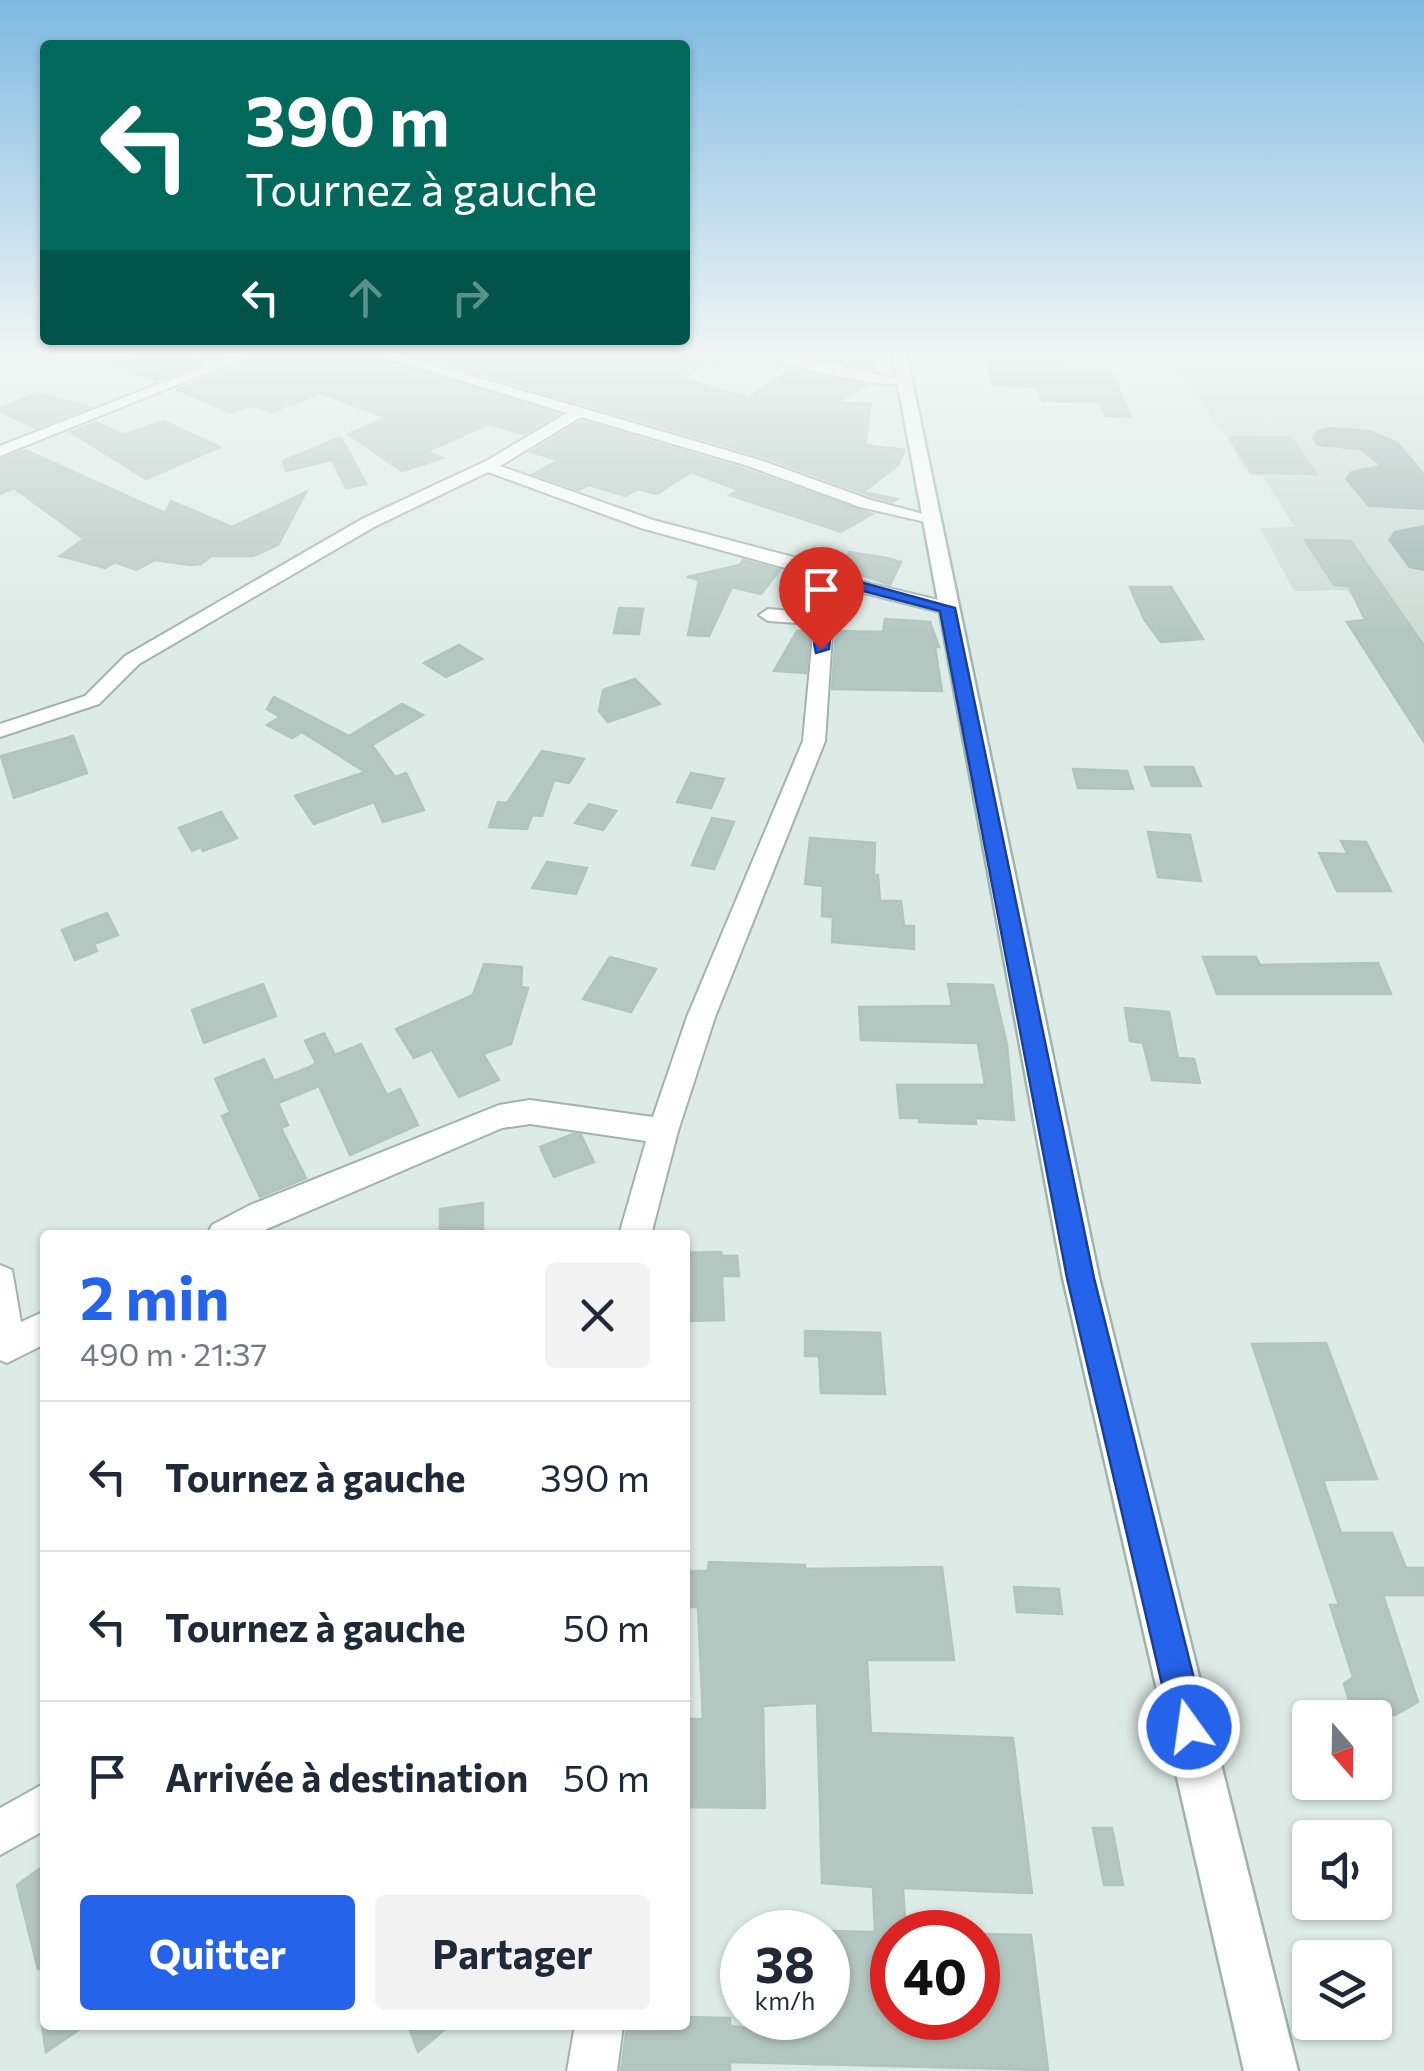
<!DOCTYPE html>
<html lang="fr">
<meta charset="utf-8">
<style>
body{margin:0;font-family:Commissioner,sans-serif;background:#f2f2f3;color:#1f2937;height:100vh;display:flex;flex-direction:column;font-size:38px;white-space:nowrap}
*{box-sizing:border-box;margin:0}
p{font-size:32px;color:#747a83}
.icon{flex:none;width:55px;height:55px;fill:none;stroke:currentColor;stroke-width:2;stroke-linecap:round;stroke-linejoin:round}
.map{position:relative;flex:1;overflow:hidden}
.panel{position:absolute;left:40px;top:1230px;width:650px;height:800px;display:flex;flex-direction:column;background:#fff;border-radius:10px;box-shadow:0 2px 8px #0004}
.panel>*{flex:none}
.top-card{position:absolute;left:40px;top:40px;width:650px;height:305px;border-radius:10px;box-shadow:0 2px 8px #0004;background:#00695c;color:#fff;overflow:hidden}
.needle{width:65px;rotate:160deg}
.fabs{position:absolute;left:1292px;top:1700px;display:grid;gap:20px}
.fabs a{display:grid;place-items:center;width:100px;height:100px;border-radius:10px;background:#fff;box-shadow:0 2px 8px #0004;font-size:50px}
.speed{position:absolute;left:720px;top:1910px;display:flex;gap:20px;font-size:50px;font-weight:700;text-align:center}
.speed>*{display:grid;place-content:center;width:130px;height:130px;border-radius:50%;background:#fff;box-shadow:0 2px 8px #0004;line-height:1}
.speed small{font-size:25px;font-weight:400}
.speed .limit{border:15px solid #d22;background:#fff;color:#111}
.pin{position:absolute;display:grid;place-items:center;width:85px;height:85px;color:#fff;margin:-102px -42px;border-radius:50% 50% 50% 0;rotate:-45deg;box-shadow:0 0 10px #0007}
.pin .icon{rotate:45deg}
.me{position:absolute;width:110px;margin:-55px;rotate:346deg;stroke-linejoin:round;filter:drop-shadow(0 0 8px #0008)}
.turn{display:flex;align-items:center;gap:35px;height:210px;padding:0 40px;font-size:45px}
.turn .icon{width:130px;height:130px;stroke-width:2.5}
.turn b{display:block;font-size:70px;line-height:85px}
.lanes{display:flex;align-items:center;height:95px;padding:0 40px;background:#0003;justify-content:center;gap:50px;direction:ltr}
.lanes .off{opacity:.35}
.round{display:grid;place-items:center;flex:none;width:105px;height:105px;border-radius:10px;background:#f2f2f3}
.head{display:flex;align-items:center;justify-content:space-between;height:170px;padding:0 40px}
h1{font-size:60px;font-weight:700;line-height:75px;color:#2563eb}
.cta{display:flex;gap:20px;margin-top:auto;padding:20px 40px}
.cta a{flex:1;height:115px;border-radius:10px;background:#2563eb;color:#fff;font-size:40px;font-weight:700;line-height:115px;text-align:center}
.cta a+a{background:#f2f2f3;color:#1f2937}
ul{padding:0;list-style:none}
li{display:flex;align-items:center;gap:30px;height:150px;padding:0 40px;border-top:2px solid #e0e1e3}
li div{flex:1}
li b{display:block;font-size:38px}
li em{font-style:normal}
.map>svg:first-child{display:block}
.built{fill:#ccdbd5}
.lines{fill:none;stroke-linecap:round;stroke-linejoin:round}
.taxiway{fill:#9ab2ac;fill-rule:evenodd}
.building{fill:#b3c6bf;stroke:#afc5be;stroke-width:2.5}
.minor-casing{stroke:#a0b3ae;stroke-width:4}
.tertiary-casing{stroke:#a0b3ae;stroke-width:5}
.minor{fill:#fff;fill-rule:evenodd}
.tertiary{fill:#fff;fill-rule:evenodd}
.route{fill:#2563eb;stroke:#184099;stroke-width:2.5}
</style>
<div class="map">
<svg width="1424" height="2071" viewBox="0 0 1424 2071">
<rect width="100%" height="100%" fill="#ddebe6"/>
<path class="built" d="M1151 352H1424V742L1347 622 1365 619 1357 603 1346 590 1294 591 1260 528 1295 527 1262 476 1247 474 1227 438 1165 355Z"/>
<g class="lines">
<g class="taxiway">
<path d="M1330 427 1371 430 1398 442 1424 473V510L1368 507 1345 479 1351 471 1379 465 1360 450 1317 446 1312 438 1317 430Z"/>
<path d="M1424 525V571L1409 568 1388 540 1394 531Z"/>
</g>
</g>
<g class="building">
<path d="M155 352H171L202 362 220 352H230L157 380 115 367Z"/>
<path d="M263 352H364L558 414 524 434 488 424 426 452 443 458 402 471 348 434 387 418 321 393 271 412 252 405 231 413 178 390Z"/>
<path d="M404 352H734L680 378 748 398 792 369 867 385 837 402 871 404 865 445 905 450 898 465 863 492 897 499 892 502 872 496 761 456Z"/>
<path d="M817 352H875L872 360 876 361 874 370 812 355Z"/>
<path d="M985 352 1052 358 1064 360 1066 367 1109 368 1131 417 1105 416 1099 402 1042 401 1038 387 992 386Z"/>
<path d="M37 393 89 407 36 428 0 412V408Z"/>
<path d="M163 421 220 447 146 479 71 432 96 422 123 435Z"/>
<path d="M582 421 747 470 872 514 841 532 730 495 739 490 691 472 657 494 638 489 625 496 589 485 579 490 533 474 559 460 531 452Z"/>
<path d="M341 437 366 484 346 488 332 460 286 471 283 461Z"/>
<path d="M1230 437 1291 438 1316 474 1252 473Z"/>
<path d="M25 450 165 513 171 501 232 527 306 492 278 545 253 556H211L201 564 190 565 155 560 136 570 115 562 105 568 60 556 84 539 14 488 0 494V459Z"/>
<path d="M1305 540 1351 541 1424 646V742L1347 622 1365 620 1349 586 1334 585Z"/>
<path d="M849 552 887 558 901 562 890 585 844 569Z"/>
<path d="M743 560 780 570 761 594 732 587 709 636 688 635 699 580 687 577 740 565Z"/>
<path d="M787 572 816 580 821 590 815 607 801 603Z"/>
<path d="M1130 587H1171L1203 639 1161 642 1144 619Z"/>
<path d="M619 608 643 609 639 634 614 633Z"/>
<path d="M885 619 930 622 939 647H935L942 691 832 689 836 631 883 632Z"/>
<path d="M797 631H810L806 673 774 671Z"/>
<path d="M459 645 482 659 446 677 424 663Z"/>
<path d="M635 679 660 704 608 722 599 711 603 690Z"/>
<path d="M274 697 349 736 402 704 423 715 372 745 395 777 406 773 424 810 383 822 374 802 314 824 295 796 365 772 302 732 292 738 267 725 280 717 267 709Z"/>
<path d="M73 736 87 773 14 798 1 756Z"/>
<path d="M542 751 584 759 569 783 554 780 542 816 532 815 527 829 489 827 498 802 507 803Z"/>
<path d="M1145 767H1193L1201 786H1152Z"/>
<path d="M1073 769 1127 771 1133 789 1078 788Z"/>
<path d="M691 773 724 779 711 808 677 802Z"/>
<path d="M589 804 616 811 603 830 575 823Z"/>
<path d="M221 812 237 838 203 851 201 847 192 851 179 828Z"/>
<path d="M712 818 734 822 714 869 692 865Z"/>
<path d="M1148 832 1190 835 1201 881 1158 877Z"/>
<path d="M810 838 875 843 874 875H878L880 901H901L904 926H914V949L832 942 833 917 822 916 823 886 805 884Z"/>
<path d="M1341 841 1366 842 1391 891H1337L1319 853 1348 854Z"/>
<path d="M547 862 587 868 576 894 532 888Z"/>
<path d="M107 913 118 935 94 944 97 951 75 960 62 930Z"/>
<path d="M610 957 656 969 631 1012 583 999Z"/>
<path d="M1203 957H1256L1260 965 1378 963 1391 994H1217Z"/>
<path d="M484 964 522 967 521 987 528 988 511 1044 483 1054 499 1080 459 1097 432 1050 414 1058 396 1029 473 995Z"/>
<path d="M263 984 276 1016 204 1043 192 1010Z"/>
<path d="M948 984 993 985 1007 1045 1014 1120 975 1118 976 1124 919 1122V1118H900L897 1085H985L978 1043 861 1040 859 1007 952 1006Z"/>
<path d="M1125 1008 1169 1012 1178 1058 1194 1059 1200 1083 1152 1080 1143 1043 1130 1041Z"/>
<path d="M324 1033 335 1055 361 1044 387 1095 400 1089 418 1125 350 1155 319 1086 278 1103 288 1125 281 1128 306 1178 260 1197 222 1116 230 1112 215 1079 264 1059 274 1081 310 1067 316 1063 305 1041Z"/>
<path d="M573 1134 581 1135 594 1162 554 1177 540 1147Z"/>
<path d="M483 1203V1235H440V1209Z"/>
<path d="M721 1252 722 1256H737L739 1276H722L724 1320 688 1321 685 1253Z"/>
<path d="M805 1331 880 1333 885 1394 821 1393 819 1356H805Z"/>
<path d="M1326 1343 1377 1479 1323 1480 1341 1533H1392L1406 1568H1424V1595H1383L1418 1702 1395 1715H1364L1351 1707 1344 1684 1353 1677 1330 1605H1339L1252 1344Z"/>
<path d="M709 1562 805 1565V1569L942 1567 954 1660H867L871 1733 1013 1738 1032 1893 903 1888 906 1932H892V2018H978V1934L1031 1935 1048 2070 730 2062V2071H621L627 2025H685V2017L730 2018V2026L779 2032V2018H834L831 1931 875 1932 873 1887 822 1883 817 1703 763 1706 765 1808 685 1807V1719H703L698 1607H685V1571H708Z"/>
<path d="M1014 1587 1059 1589 1062 1614 1017 1612Z"/>
<path d="M1093 1828H1112L1123 1885H1104Z"/>
<path d="M45 1865V1968L38 1969 17 1885Z"/>
<path d="M42 2025H86L46 2052Z"/>
<path d="M408 2025H450L418 2052Z"/>
</g>
<g class="lines">
<defs>
<g id="minor">
<path d="M240 352H259L0 456V446Z"/>
<path d="M368 352H390L760 460 871 500 938 518 930 523 860 507 748 466 581 417 500 466 653 520 831 567 859 581 955 604 957 608 948 614 844 588 833 619 825 741 715 1017 678 1131 651 1235H619L646 1141 530 1124 502 1128 253 1235H207L212 1225 250 1205 499 1105 530 1100 653 1117 687 1017 803 741 814 624 768 621 759 615 768 609 817 613 829 580 641 528 488 472 374 527 139 664 99 704 0 737V724L85 696 125 656 362 519 486 461 567 413Z"/>
<path d="M756 352H780L912 382C895 393 776 364 756 352Z"/>
<path d="M0 1265 12 1270 21 1322 45 1311V1344L7 1363 0 1360Z"/>
<path d="M45 1783V1830L0 1855V1808Z"/>
<path d="M575 2025H623L617 2071H567Z"/>
</g>
<path id="tertiary" d="M892 352H906L1099 1278 1298 2071H1244L1063 1278Z"/>
</defs>
<use href="#minor" class="minor-casing"/>
<use href="#tertiary" class="tertiary-casing"/>
<use href="#minor" class="minor"/>
<use href="#tertiary" class="tertiary"/>
</g>
<linearGradient id="sky" x2="0" y2="1"><stop stop-color="#7eb9e1"/><stop offset="0.55" stop-color="#f0f6f4"/><stop offset="1" stop-color="#f0f6f4" stop-opacity="0"/></linearGradient>
<rect width="1424" height="642" fill="url(#sky)"/>
<path class="route" d="M838 576 955 608 1094 1278 1206 1727 1201 1739 1189 1745 1177 1739 1172 1727 1067 1278 940 611 844 586 832 619 829 649 816 653C810 632 819 586 838 576Z"/>
</svg>
<div class="fabs">
<a><svg class="needle" viewBox="-14 -14 28 28"><path d="M0-13l5 13h-10z" fill="#e53935"/><path d="M0 13l5-13h-10z" fill="#747a83"/></svg></a>
<a><svg class="icon" aria-label="sound" viewBox="0 0 24 24"><path d="M4 9h4l5-4v14l-5-4H4zM17 9q2 3 0 6"/></svg></a>
<a><svg class="icon" aria-label="layers" viewBox="0 0 24 24"><path d="M12 4l9 5-9 5-9-5zM3 14l9 5 9-5"/></svg></a>
</div>
<div class="speed"><div>38<small>km/h</small></div><div class="limit">40</div></div>
<div class="pin" style="left:821px;top:649px;background:#d93025"><svg class="icon" aria-label="arrive" viewBox="0 0 24 24"><path d="M6 21V4h12l-3 4 3 4H6"/></svg></div>
<svg class="me" style="left:1189px;top:1727px" viewBox="-20 -20 40 40"><circle r="17" fill="#2563eb" stroke="#fff" stroke-width="3"/><path d="M0-11L8 9 0 5-8 9z" fill="#fff"/></svg>
<div class="top-card">
<div class="turn"><svg class="icon" aria-label="left" viewBox="0 0 24 24"><path d="M17 20v-9H6M10 6l-5 5 5 5"/></svg><div><b>390 m</b>Tournez à gauche</div></div>
<div class="lanes"><svg class="icon" aria-label="left" viewBox="0 0 24 24"><path d="M17 20v-9H6M10 6l-5 5 5 5"/></svg><svg class="icon off" aria-label="ahead" viewBox="0 0 24 24"><path d="M12 20V5M6 11l6-6 6 6"/></svg><svg class="icon off" aria-label="right" viewBox="0 0 24 24"><path d="M7 20v-9h11M14 6l5 5-5 5"/></svg></div>
</div>
<section class="panel">
<div class="head"><div><h1>2 min</h1><p>490 m · 21:37</p></div><a class="round"><svg class="icon" aria-label="close" viewBox="0 0 24 24"><path d="M6 6l12 12M18 6L6 18"/></svg></a></div>
<ul>
<li><svg class="icon" aria-label="left" viewBox="0 0 24 24"><path d="M17 20v-9H6M10 6l-5 5 5 5"/></svg><div><b>Tournez à gauche</b></div><em>390 m</em></li>
<li><svg class="icon" aria-label="left" viewBox="0 0 24 24"><path d="M17 20v-9H6M10 6l-5 5 5 5"/></svg><div><b>Tournez à gauche</b></div><em>50 m</em></li>
<li><svg class="icon" aria-label="arrive" viewBox="0 0 24 24"><path d="M6 21V4h12l-3 4 3 4H6"/></svg><div><b>Arrivée à destination</b></div><em>50 m</em></li>
</ul>
<div class="cta"><a>Quitter</a><a>Partager</a></div>
</section>
</div>
